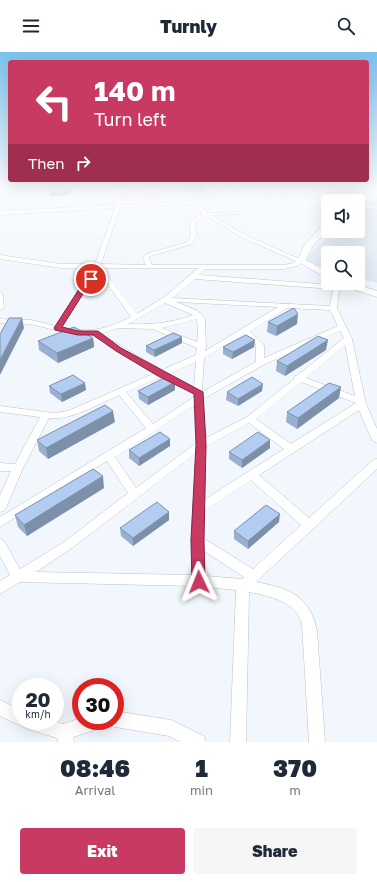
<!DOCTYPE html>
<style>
body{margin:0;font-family:"Golos Text",sans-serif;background:#f6f6f7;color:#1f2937;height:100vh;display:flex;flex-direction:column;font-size:15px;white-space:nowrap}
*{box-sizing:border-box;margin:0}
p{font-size:13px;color:#747a83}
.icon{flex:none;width:22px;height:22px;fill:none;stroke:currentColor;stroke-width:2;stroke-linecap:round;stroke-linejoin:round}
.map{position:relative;height:690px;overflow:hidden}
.details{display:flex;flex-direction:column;background:#fff;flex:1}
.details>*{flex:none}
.banner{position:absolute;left:8px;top:8px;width:361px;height:122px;border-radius:4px;box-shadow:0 4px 16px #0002;background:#c93a63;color:#fff;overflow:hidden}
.tools{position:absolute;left:321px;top:142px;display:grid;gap:8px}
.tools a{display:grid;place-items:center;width:44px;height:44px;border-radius:4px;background:#fff;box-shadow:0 4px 16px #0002;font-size:20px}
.speed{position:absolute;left:12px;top:626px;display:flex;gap:8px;font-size:20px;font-weight:700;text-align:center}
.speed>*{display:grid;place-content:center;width:52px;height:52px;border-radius:50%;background:#fff;box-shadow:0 4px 16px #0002;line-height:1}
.speed small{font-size:10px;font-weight:400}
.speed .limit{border:6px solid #d22;background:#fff;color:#111}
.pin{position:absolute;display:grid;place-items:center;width:34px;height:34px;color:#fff;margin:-17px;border:2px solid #fff;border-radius:50%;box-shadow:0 1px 4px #0007}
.me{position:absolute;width:44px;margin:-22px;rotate:358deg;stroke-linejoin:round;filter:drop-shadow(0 0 3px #0008)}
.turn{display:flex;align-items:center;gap:14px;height:84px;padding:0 20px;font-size:18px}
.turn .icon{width:52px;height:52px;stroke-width:2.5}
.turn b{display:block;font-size:28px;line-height:34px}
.then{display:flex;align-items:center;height:38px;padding:0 20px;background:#0003;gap:8px;font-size:15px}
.eta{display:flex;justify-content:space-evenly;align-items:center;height:68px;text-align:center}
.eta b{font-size:24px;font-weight:800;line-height:28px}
.cta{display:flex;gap:8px;margin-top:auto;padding:8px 20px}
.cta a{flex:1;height:46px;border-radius:4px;background:#c93a63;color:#fff;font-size:16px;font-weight:800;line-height:46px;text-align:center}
.cta a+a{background:#f6f6f7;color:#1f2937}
header{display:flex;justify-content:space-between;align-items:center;height:52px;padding:0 20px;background:#fff;font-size:18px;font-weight:800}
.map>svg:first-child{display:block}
.built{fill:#e1ebf6}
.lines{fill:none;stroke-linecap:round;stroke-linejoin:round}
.lane-casing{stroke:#bdc1c8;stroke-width:3}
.street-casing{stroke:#bdc1c8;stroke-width:1}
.secondary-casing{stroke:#bdc1c8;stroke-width:1}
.lane{stroke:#fff;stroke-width:2.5}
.street{fill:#fff;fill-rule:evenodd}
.secondary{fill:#fff;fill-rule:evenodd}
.wall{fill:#9ab0d0}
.shaded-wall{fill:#7d90a9}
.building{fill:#b3cdf2;stroke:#7d90a9}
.route{fill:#c93a63;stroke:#832640}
</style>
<header><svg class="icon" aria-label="menu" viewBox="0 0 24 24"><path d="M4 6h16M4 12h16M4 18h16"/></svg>Turnly<svg class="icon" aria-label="search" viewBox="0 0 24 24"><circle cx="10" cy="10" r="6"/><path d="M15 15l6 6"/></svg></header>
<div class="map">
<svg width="377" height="690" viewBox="0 0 377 690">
<rect width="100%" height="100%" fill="#f2f7fd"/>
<path class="built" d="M377 143V231L358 226V201H328V217L308 211 304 207 335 179H358V158Z"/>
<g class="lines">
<defs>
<path id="lane" d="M358 152 377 156"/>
<g id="street">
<path d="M15 135H19L0 152V148Z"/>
<path d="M116 135H122L120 137V153L150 152V135H154V151L187 150 226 135H231V136L192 151 201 154 207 161 241 160 247 151 272 147 277 144 269 139 243 136 241 135 326 138 376 135 343 140 276 139 282 143V145L275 149 251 153 245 162 211 163 247 184 304 209 297 214 284 217H205L199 223 333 233 334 231H340L337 256 352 287 366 352 377 377V391L372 388 359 358 259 423 309 466 373 408 377 407V417L256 530C289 536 310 544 317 579L325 690H309L302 572C296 549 269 544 249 540L246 690H230L236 538 194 534 20 530 0 542V529L10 523 0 504V487L4 489 20 517 64 490 128 441 107 409 0 475V465L146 376 119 343C99 352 70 369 49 366L23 416 6 456 4 459 0 460V444L11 419H0V411L15 412 40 365 0 360V354L54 361 68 359 155 321 93 283 70 282 31 272 0 271V267L31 268 56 274 81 235 97 218 95 216H61L0 207V203L61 212H95L115 156 0 163V159L116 153ZM188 152 197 156 202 162 189 169 191 183 188 190 146 202 143 206 146 213 101 212 120 156ZM206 164 243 186 296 209 293 211 284 213H152L149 206 150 204 192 192 197 183 195 170ZM102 216H198L166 244 137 262ZM100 222 131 265C106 277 90 282 62 275L86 237ZM195 227 333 237 330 254 172 246ZM176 250 278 255 205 299 206 295 205 267 198 259ZM165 251 193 263C171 271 151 273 128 272ZM287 256 330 258 338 274 264 306V293L250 279ZM197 267 198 278 197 290 162 276ZM118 276 153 277 197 296 196 303 162 318 101 282ZM340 279 344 286 298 323 295 324 294 327 247 365 206 386 203 347 263 313ZM244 282 256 293V310L202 340 204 306ZM345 293 355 344 306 326ZM196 310 194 335 168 322ZM161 325 194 341V345L153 372 126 340ZM301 330 356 351 291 392 256 367ZM194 353 196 391 136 436 115 405ZM249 371 284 397 204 448 206 394ZM196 401 191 488 192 523 36 520 72 496ZM251 428 301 473 253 517 203 486 204 459ZM204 499 244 525 242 527 205 524Z"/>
<path d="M0 240 3 242 4 256 0 258Z"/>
<path d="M0 648 21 658V669H54L63 672 81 666V669H106L104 675 73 685 74 690H58L57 686 28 677 0 664Z"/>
<path d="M115 659 171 668 204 684 206 690H181L169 684 115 675 109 673 108 669H115Z"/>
</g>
<g id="secondary">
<path d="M361 135H367L354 149H347Z"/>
<path d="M325 171H328V178L312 195 306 208 328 220V227L297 209 305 192Z"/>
<path d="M338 231H353L377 239V245L340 233Z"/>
</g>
</defs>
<use href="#lane" class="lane-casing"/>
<use href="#street" class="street-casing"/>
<use href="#secondary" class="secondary-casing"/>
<use href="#lane" class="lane"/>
<use href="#street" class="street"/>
<use href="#secondary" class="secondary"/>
</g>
<g class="wall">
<path d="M182 135H206L203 141 182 140Z"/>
<path d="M268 270 297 272 276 284 267 280Z"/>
<path d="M93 286 94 295 58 311 39 298 38 289Z"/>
<path d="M255 288 254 295 232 307 223 302V295Z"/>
<path d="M182 291 155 305 146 300V294Z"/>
<path d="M326 298 285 324 276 319 277 309Z"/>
<path d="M49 334 86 338 62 350 50 341Z"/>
<path d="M175 338 148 353 139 347 138 339Z"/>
<path d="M262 339 238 354 226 348 227 340Z"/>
<path d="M339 346 297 377 286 370 287 360Z"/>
<path d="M115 370 48 407 39 399 37 388Z"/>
<path d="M270 388V396L242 416 229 407V400Z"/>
<path d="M170 394 139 414 129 406V398Z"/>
<path d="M104 436 27 484 18 475 15 463Z"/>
<path d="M169 460V468L133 494 121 484 120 476Z"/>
<path d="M279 470 248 497 234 487V479Z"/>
</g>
<g class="shaded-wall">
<path d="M71 135H75L68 143 50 144 49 140Z"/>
<path d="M203 135H206L203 141Z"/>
<path d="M298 262 297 272 276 284 277 274Z"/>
<path d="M22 266 24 276 0 323V308Z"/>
<path d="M182 285V291L155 305 154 298Z"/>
<path d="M93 286 94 295 58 311 57 301Z"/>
<path d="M255 288 254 295 232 307 233 300Z"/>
<path d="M328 288 326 298 285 324 287 314Z"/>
<path d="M175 330V338L148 353V345Z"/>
<path d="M85 331 86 338 62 350 61 342Z"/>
<path d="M263 332 262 339 238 354V347Z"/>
<path d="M341 335 339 346 297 377 298 366Z"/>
<path d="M113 359 115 370 48 407 46 396Z"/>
<path d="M170 387V394L139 414V406Z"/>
<path d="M270 388V396L242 416V408Z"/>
<path d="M103 424 104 436 27 484 24 473Z"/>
<path d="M169 460V468L133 494V486Z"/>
<path d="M280 462 279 470 248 497V489Z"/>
</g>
<g class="building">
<path d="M53 135H71L67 139 49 140Z"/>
<path d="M294 256 298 262 277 274 268 270Z"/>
<path d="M9 266H22L0 308V282Z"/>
<path d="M74 275 93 286 57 301 38 289Z"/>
<path d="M173 281 182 285 154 298 146 294Z"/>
<path d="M246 283 255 288 233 300 223 295Z"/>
<path d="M318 284 328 288 287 314 277 309Z"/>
<path d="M73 323 85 331 61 342 49 334Z"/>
<path d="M166 325 175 330 148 345 138 339Z"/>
<path d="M252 325 263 332 238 347 227 340Z"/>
<path d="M329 331 341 335 298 366 287 360Z"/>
<path d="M105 353 113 359 46 396 37 388Z"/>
<path d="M160 380 170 387 139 406 129 398Z"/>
<path d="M258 380 270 388 242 408 229 400Z"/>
<path d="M93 417 103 424 24 473 15 463Z"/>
<path d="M157 450 169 460 133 486 120 476Z"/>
<path d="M266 453 280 462 248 489 234 479Z"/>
</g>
<linearGradient id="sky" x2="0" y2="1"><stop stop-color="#7bc2ed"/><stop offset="0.58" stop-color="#f9fbfe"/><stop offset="1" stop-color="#f9fbfe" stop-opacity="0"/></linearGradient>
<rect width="377" height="231" fill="url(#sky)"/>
<path class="route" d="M91 225 95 227 86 237 62 275 78 279H98L121 296 203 340 206 392 204 488 205 530 203 534 199 535 194 534 192 530 191 488 196 392 194 342 158 324 116 299 93 283H78L55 278 54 276 81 234Z"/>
</svg>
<div class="tools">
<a><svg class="icon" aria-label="sound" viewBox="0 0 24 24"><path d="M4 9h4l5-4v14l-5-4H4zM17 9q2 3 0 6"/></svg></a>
<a><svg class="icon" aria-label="search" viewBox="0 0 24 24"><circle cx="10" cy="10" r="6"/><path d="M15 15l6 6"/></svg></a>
</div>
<div class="speed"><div>20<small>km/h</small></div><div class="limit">30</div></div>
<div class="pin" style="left:91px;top:227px;background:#d93025"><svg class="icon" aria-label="arrive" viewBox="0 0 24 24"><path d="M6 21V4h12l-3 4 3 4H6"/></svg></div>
<svg class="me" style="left:199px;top:530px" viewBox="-20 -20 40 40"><path d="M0-17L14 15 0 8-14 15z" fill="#c93a63" stroke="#fff" stroke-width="4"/></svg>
<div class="banner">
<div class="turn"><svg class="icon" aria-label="left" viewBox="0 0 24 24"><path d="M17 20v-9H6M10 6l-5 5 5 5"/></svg><div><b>140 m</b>Turn left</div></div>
<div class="then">Then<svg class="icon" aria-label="right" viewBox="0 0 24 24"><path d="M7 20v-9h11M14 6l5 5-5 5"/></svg></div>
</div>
</div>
<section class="details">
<div class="eta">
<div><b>08:46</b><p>Arrival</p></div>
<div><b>1</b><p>min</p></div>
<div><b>370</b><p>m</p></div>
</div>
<div class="cta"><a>Exit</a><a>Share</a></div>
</section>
